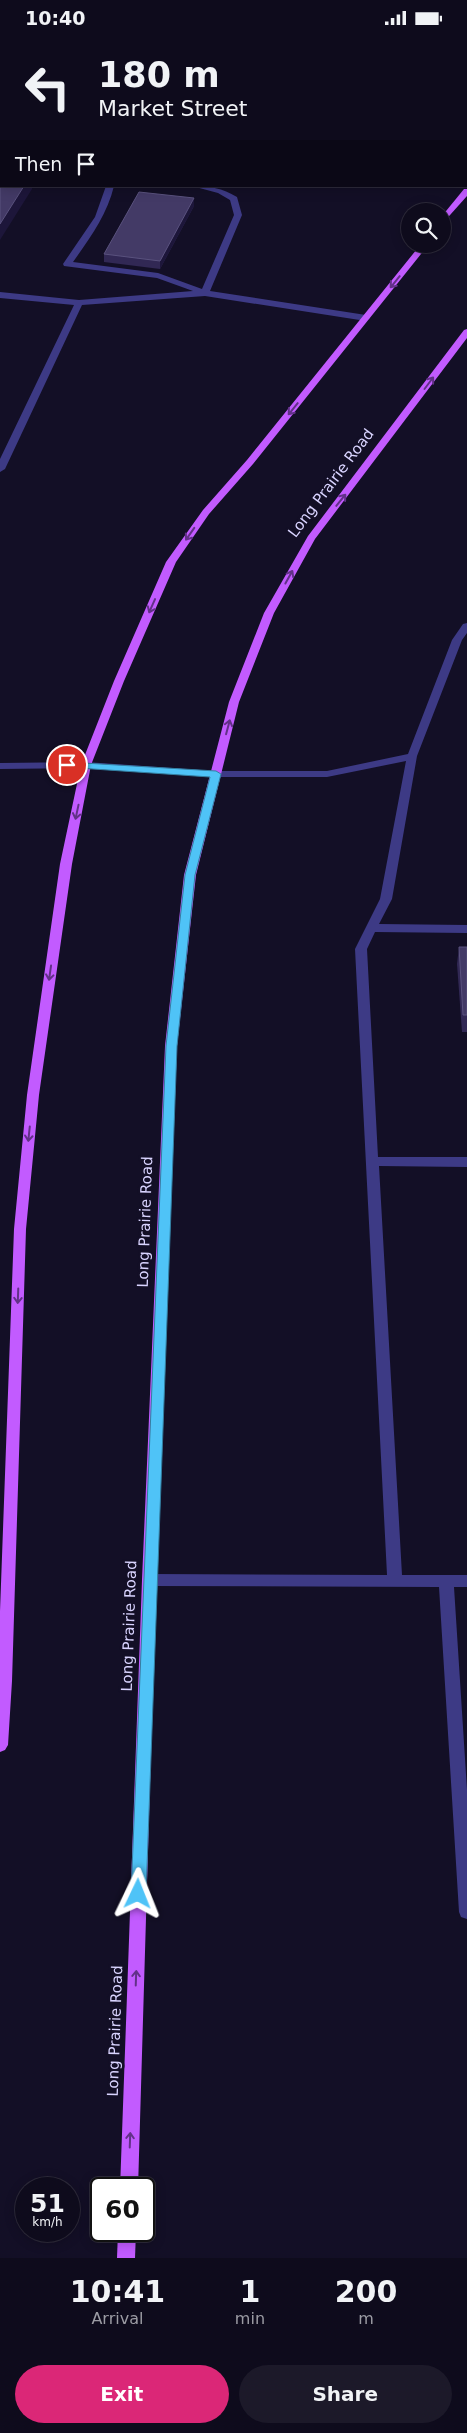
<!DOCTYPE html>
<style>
body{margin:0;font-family:"DejaVu Sans",sans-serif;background:#1c1929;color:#f1f3f6;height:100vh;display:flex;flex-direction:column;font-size:19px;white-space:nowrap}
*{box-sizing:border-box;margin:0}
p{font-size:16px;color:#9b9ba3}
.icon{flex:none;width:28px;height:28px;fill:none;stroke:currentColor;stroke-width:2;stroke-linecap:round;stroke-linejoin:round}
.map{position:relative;height:2223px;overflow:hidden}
.panel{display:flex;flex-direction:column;background:#0e0b1c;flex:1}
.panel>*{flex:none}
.hud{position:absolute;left:0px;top:0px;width:468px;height:152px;box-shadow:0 2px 12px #0003,0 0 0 1px #2e2b3b;background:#0e0b1c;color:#f1f3f6;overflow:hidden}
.buttons{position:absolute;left:401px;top:168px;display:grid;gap:10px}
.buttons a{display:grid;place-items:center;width:50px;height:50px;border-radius:50%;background:#0e0b1c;box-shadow:0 2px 12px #0003,0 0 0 1px #2e2b3b;font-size:25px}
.speed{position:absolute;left:15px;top:2142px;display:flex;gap:10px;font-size:25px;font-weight:700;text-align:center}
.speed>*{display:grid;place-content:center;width:65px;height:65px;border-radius:50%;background:#0e0b1c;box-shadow:0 2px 12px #0003,0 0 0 1px #2e2b3b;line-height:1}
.speed small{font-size:12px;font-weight:400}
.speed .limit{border:2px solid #111;border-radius:8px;background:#fff;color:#111}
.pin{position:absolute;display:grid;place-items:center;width:42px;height:42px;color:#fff;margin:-21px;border:2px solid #fff;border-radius:50%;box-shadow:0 1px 5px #0007}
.me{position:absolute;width:55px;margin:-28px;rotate:2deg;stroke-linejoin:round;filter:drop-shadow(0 0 4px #0008)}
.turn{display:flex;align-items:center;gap:18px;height:105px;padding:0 15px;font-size:22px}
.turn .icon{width:65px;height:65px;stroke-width:2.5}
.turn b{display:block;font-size:35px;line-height:42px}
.then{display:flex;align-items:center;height:48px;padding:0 15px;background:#0003;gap:10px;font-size:19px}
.eta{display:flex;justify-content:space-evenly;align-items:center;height:85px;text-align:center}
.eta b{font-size:30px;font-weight:600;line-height:35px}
.primary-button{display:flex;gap:10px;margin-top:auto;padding:10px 15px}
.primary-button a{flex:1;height:58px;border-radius:30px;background:#db2777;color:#fff;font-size:20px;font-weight:600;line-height:58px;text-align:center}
.primary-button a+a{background:#1c1929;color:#f1f3f6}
.status{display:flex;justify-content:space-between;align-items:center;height:35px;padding:0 25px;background:#0e0b1c;direction:ltr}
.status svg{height:14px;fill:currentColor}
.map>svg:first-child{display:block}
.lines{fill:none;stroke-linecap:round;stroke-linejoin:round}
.minor{fill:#3d3a85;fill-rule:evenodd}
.major{fill:#c25bff;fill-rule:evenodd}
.wall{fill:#312854}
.shaded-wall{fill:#1d163a}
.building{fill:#433a66;stroke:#5a527e}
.oneway{stroke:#623188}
.route{fill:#4fc3f7;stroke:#337fa1}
.labels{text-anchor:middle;stroke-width:5;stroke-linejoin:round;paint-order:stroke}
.street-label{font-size:15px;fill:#d9d4ff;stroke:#130f26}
</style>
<div class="status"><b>10:40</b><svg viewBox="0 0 49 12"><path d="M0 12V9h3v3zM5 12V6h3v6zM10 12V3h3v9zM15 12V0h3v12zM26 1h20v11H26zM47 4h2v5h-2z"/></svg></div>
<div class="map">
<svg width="467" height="2223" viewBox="0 0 467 2223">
<rect width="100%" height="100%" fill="#130f26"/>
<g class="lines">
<g class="minor">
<rect x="81" y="0" width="8" height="1"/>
<rect x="271" y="0" width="8" height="1"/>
<rect x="426" y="0" width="8" height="1"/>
<rect x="0" y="2" width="1" height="4"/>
<rect x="0" y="119" width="1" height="4"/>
<path d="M106 151H114C107 180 90 203 73 227L158 238 202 254 234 180 230 165 218 158 192 151C210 151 222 153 237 162L242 180 210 256 366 280 370 283 366 286 205 261 82 270 5 434 0 437V424L74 270 0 263V257L79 265 193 256 157 243 64 231 63 229 95 182Z"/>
<path d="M467 588V598L462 605 417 721 392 864 379 889 467 890V898L375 897 367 914 378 1122H467V1132L379 1131 402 1540H467V1552H454L467 1755V1884L461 1882 459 1877 439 1552 149 1551 144 1549 142 1545 144 1541 149 1539 387 1540 355 914 380 864 406 726 327 742H216L86 733 0 734V728L86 727 216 736H327L408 719 452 605 463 589Z"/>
</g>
<g class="major">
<rect x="0" y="41" width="1" height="4"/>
<rect x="0" y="77" width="1" height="4"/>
<rect x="466" y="87" width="1" height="4"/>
<rect x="466" y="124" width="1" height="4"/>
<path d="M464 154H467V161L442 189V181Z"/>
<path d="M421 209H429L253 429 209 479 176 527 124 646 91 730 72 829 39 1060 26 1194 12 1646 8 1710 5 1715 0 1717V1576L14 1194 27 1060 60 829 81 730 114 646 166 527 203 475 247 425Z"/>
<path d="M467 294V303L315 504 274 578 239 667 196 840 177 1011 156 1545 138 2154H120L142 1545 165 1011 184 840 229 667 264 578 308 501 464 295Z"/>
<path d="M118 2196H136L135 2223H117Z"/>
</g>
</g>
<g class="wall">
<path d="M194 171 160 234 104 227V219Z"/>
<path d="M459 912H467V997H462L457 929Z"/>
</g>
<g class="shaded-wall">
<path d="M24 151H32V154L0 205V189Z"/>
<path d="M194 163V171L160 234V226Z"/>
</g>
<g class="building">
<path d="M324 0H371L370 1H323Z"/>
<path d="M0 136H1V151H24L0 189Z"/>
<path d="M139 157 194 163 160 226 104 219Z"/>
<path d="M459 912H467V980H463Z"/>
</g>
<defs><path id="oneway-shaft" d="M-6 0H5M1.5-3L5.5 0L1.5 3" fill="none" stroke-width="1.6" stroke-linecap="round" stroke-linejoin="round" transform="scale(1.25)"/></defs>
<g class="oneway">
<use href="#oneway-shaft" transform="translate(395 247) rotate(129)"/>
<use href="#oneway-shaft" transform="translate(429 348) rotate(-53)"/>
<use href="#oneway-shaft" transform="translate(293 374) rotate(129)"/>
<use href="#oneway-shaft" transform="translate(341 465) rotate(-51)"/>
<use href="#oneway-shaft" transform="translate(190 499) rotate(125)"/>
<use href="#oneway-shaft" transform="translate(289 542) rotate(-61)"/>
<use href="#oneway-shaft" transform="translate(152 571) rotate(114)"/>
<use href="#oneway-shaft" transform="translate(228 692) rotate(-75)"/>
<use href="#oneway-shaft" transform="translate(77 777) rotate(102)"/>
<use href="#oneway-shaft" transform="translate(50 938) rotate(98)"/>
<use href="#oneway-shaft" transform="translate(29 1099) rotate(96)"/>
<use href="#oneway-shaft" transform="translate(18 1261) rotate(92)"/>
<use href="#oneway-shaft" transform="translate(136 1943) rotate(-88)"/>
<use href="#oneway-shaft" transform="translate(130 2105) rotate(-88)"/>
</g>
<path class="route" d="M67 727 216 736 221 739 195 840 177 1011 146 1859 144 1864 138 1866 133 1864 131 1859 166 1011 185 840 210 742 64 732 62 730Z"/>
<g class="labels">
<g class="street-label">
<text transform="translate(331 448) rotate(-53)" y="5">Long Prairie Road</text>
<text transform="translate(145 1187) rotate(-88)" y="5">Long Prairie Road</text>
<text transform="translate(129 1591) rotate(-88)" y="5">Long Prairie Road</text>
<text transform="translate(115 1996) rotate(-88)" y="5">Long Prairie Road</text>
</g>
</g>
</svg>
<div class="buttons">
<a><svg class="icon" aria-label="search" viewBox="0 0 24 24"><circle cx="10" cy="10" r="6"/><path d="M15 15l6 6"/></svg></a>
</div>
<div class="speed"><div>51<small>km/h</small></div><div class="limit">60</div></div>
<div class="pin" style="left:67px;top:730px;background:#d93025"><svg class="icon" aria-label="arrive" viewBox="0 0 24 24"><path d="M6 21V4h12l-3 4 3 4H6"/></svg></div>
<svg class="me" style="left:138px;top:1859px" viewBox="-20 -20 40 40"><path d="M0-17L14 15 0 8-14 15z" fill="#4fc3f7" stroke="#fff" stroke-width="4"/></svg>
<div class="hud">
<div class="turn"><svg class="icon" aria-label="left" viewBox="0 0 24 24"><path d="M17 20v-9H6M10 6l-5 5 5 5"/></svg><div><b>180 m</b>Market Street</div></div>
<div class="then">Then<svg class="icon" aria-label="arrive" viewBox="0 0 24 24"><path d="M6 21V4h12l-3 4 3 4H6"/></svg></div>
</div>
</div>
<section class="panel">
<div class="eta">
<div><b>10:41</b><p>Arrival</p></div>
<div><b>1</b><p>min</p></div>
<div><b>200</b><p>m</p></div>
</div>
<div class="primary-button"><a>Exit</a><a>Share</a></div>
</section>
